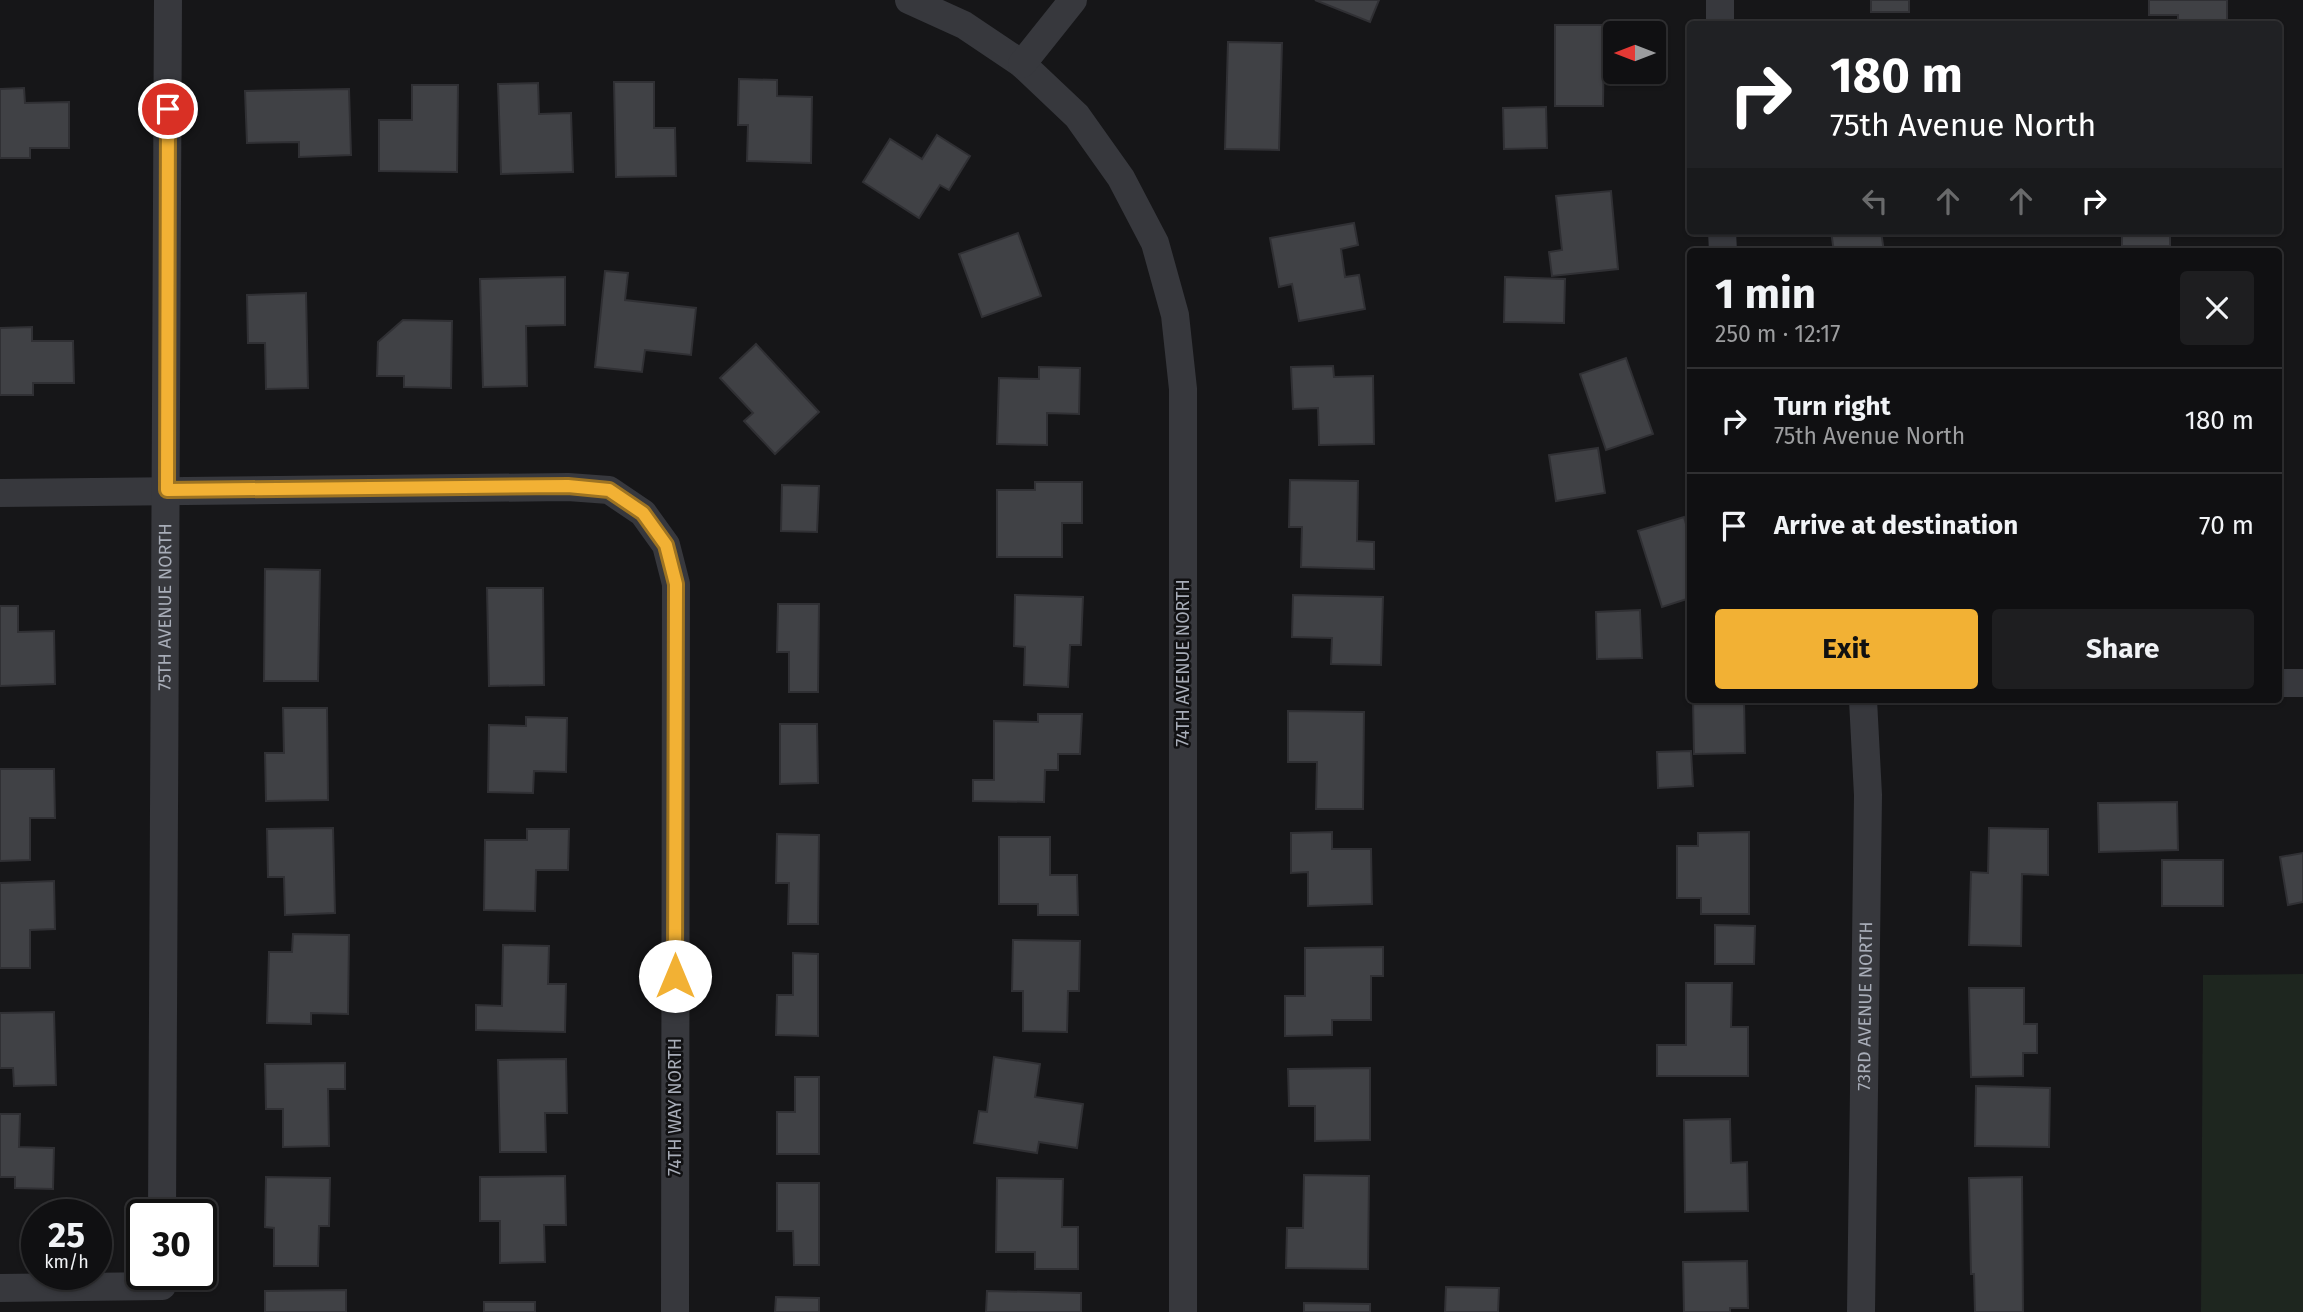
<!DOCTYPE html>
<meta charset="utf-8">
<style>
body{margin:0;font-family:"Fira Sans",sans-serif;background:#1e1e20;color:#f1f3f6;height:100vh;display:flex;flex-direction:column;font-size:26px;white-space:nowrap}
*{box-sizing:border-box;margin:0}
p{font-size:23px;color:#9c9d9f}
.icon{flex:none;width:38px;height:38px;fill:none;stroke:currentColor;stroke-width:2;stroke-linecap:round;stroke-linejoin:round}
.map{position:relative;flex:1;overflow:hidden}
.details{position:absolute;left:1687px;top:248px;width:595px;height:455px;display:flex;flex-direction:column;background:#101012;border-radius:7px;box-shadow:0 2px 5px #0004,0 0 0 2px #303032}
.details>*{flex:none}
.banner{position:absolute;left:1687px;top:21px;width:595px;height:214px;border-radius:7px;box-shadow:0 2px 5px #0004,0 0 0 2px #303032;background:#202124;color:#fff;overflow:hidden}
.needle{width:46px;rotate:270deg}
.tools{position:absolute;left:1603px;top:21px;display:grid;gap:14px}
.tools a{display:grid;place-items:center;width:63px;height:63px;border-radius:7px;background:#101012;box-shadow:0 2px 5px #0004,0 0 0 2px #303032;font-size:35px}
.speed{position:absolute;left:21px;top:1199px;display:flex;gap:14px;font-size:35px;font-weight:700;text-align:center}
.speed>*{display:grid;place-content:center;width:91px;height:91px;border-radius:50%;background:#101012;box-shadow:0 2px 5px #0004,0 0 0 2px #303032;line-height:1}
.speed small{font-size:18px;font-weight:400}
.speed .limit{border:4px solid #111;border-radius:10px;background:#fff;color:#111}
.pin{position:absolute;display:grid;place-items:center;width:60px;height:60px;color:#fff;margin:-30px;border:4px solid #fff;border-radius:50%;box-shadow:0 2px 7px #0007}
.me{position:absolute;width:77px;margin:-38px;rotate:0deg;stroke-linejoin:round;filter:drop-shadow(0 0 5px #0008)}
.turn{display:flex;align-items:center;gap:24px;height:147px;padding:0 28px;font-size:32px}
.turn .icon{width:91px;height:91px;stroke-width:2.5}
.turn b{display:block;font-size:49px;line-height:60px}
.lanes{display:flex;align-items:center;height:66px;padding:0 28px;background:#0003;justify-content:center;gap:35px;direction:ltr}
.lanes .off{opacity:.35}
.round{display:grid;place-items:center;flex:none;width:74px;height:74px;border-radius:7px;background:#1e1e20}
.head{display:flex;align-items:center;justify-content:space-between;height:119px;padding:0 28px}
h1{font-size:42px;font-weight:700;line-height:52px}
.primary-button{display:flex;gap:14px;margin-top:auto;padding:14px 28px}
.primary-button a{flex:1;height:80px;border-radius:7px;background:#f2b134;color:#111;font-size:28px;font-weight:700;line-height:80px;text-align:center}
.primary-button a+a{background:#1e1e20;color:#f1f3f6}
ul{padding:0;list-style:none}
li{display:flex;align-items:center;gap:21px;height:105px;padding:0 28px;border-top:2px solid #303032}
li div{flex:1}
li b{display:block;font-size:26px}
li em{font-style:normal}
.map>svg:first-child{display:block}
.green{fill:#1e261f}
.building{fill:#404145;stroke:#303034;stroke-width:2}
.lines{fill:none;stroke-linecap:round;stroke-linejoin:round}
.minor{stroke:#37383d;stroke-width:28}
.route-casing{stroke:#9d7322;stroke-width:18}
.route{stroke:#f2b134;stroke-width:12}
.labels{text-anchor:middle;stroke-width:5;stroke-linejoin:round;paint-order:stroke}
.street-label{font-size:18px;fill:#a8adb8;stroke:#111113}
</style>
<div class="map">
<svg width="2303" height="1312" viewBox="0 0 2303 1312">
<rect width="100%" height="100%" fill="#161618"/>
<path class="green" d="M2303 974V1312H2201L2203 975Z"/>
<g class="building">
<path d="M1315 0H1379L1370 22Z"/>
<rect x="1871" y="0" width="38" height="12"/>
<path d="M2149 0H2227V24H2178V15H2149Z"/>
<path d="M1555 25H1604L1603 106H1555Z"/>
<path d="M1228 42 1282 43 1279 150 1225 149Z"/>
<path d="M739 79 777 80V96L812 97 811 163 747 161 748 125H738Z"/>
<path d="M614 82H654V128H675L676 176 616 177Z"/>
<path d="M538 83 539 114 571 113 573 172 501 174 498 84Z"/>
<path d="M412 85H458L457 172 379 171V120H412Z"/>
<path d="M24 88 25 103 69 102V148H30V158H0V89Z"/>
<path d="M349 89 351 155 299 157V142L247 143 245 91Z"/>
<path d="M1546 107 1547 148 1504 149 1503 108Z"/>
<path d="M937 135 970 156 949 190 940 185 919 218 863 182 890 139 922 159Z"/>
<path d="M1611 191 1618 269 1552 276 1549 252 1562 250 1556 196Z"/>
<path d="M1354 223 1358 245 1341 249 1345 277 1359 275 1365 309 1299 321 1292 284 1279 287 1270 238Z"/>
<path d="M1831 231H1881L1884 252H1834Z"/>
<rect x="2122" y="231" width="48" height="15"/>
<path d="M1018 233 1041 296 982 317 959 254Z"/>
<path d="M605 271 628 273 625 300 696 308 691 355 645 350 642 372 595 367Z"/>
<path d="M565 277V325L526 326 527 386 483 387 480 279Z"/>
<path d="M1505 277 1565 279 1564 323 1504 322Z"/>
<path d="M306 293 308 388 266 389 265 343H248L247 295Z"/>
<path d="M403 320 452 321 451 388 404 387V376H377L378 342Z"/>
<path d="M32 327V341H73L74 383H33V395H0V328Z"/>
<path d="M756 344 819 412 775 454 744 421 753 413 720 378Z"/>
<path d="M1626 358 1653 434 1606 450 1580 374Z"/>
<path d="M1333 366 1334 377 1373 376 1374 444 1319 445 1318 408 1293 409 1291 367Z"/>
<path d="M1039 367 1080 368 1079 414 1047 413V445L997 444 999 378 1039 379Z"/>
<path d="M1598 448 1605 493 1556 501 1549 455Z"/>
<path d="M1290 480 1358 481 1357 541 1374 542V569L1301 567 1302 527H1289Z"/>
<path d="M1035 482H1082V523H1062V557H997V490H1035Z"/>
<path d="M782 485 819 486 817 532 781 531Z"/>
<path d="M1684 517 1690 538V598L1662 607 1638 531Z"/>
<path d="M265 569 320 570 318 681H264Z"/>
<path d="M487 588H543L544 685 489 686Z"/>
<path d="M1015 595 1083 597 1081 645H1070L1068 687 1024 685 1025 647 1014 646Z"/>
<path d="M1293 595 1383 597 1381 665 1331 664 1332 638 1292 637Z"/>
<path d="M778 604H819L818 692H789V652H777Z"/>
<path d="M0 606H18V632L54 631 55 684 0 686Z"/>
<path d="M1640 610 1642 658 1597 659 1596 612Z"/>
<path d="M1693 700H1744L1745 753 1694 754Z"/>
<path d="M283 708H327L328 800 266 801 265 753H284Z"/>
<path d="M1288 711 1364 712 1363 809H1316L1317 762H1288Z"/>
<path d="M1038 714H1082L1080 754H1058V770H1045L1044 802 973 801V780H994V721L1038 722Z"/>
<path d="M526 717 567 718 566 772 534 771 533 793 488 792 489 725 526 726Z"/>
<path d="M780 724H817L818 783 780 784Z"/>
<path d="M1691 751 1693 786 1658 788 1657 752Z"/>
<path d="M0 769H54L55 818H30V860L0 861Z"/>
<path d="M2177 802 2178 850 2099 852 2098 803Z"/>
<path d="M333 828 335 913 285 915 284 877H268L267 829Z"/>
<path d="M1989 828 2048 829V875L2022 874 2021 946 1969 945 1971 872 1988 873Z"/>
<path d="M527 829H569L568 870H536L535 911 484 910 485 840H527Z"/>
<path d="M1332 832V849H1371L1372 904 1308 906V872L1291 873V833Z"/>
<path d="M1749 832V914H1701V898H1677V846H1698V833Z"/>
<path d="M777 834 819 835 818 924H788L789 883H776Z"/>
<path d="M999 837H1050V875H1077L1078 915H1038V904H999Z"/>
<path d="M2303 853V902L2288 905 2280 857Z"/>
<rect x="2162" y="860" width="61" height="46"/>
<path d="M54 881 55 929 30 930V968H0V883Z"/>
<path d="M1715 925 1755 926 1754 964H1715Z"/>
<path d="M293 934 349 935 348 1014 311 1013V1024L267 1023 269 952H292Z"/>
<path d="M1013 940 1080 941 1079 991H1068L1067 1032 1023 1031V991H1012Z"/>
<path d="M503 945 549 946 548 984H566L565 1032 476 1030V1005L502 1006Z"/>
<path d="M1383 947V976H1371V1020H1332V1035L1285 1036V996H1305V948Z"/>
<path d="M793 953 818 954V1036L776 1035 777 995H793Z"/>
<path d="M1686 983H1732L1731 1027H1748V1076H1657V1045H1686Z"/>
<path d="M1969 988H2024V1024H2037V1053H2023V1076L1971 1077Z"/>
<path d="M54 1012 56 1085 14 1086 13 1068H0V1013Z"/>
<path d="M994 1057 1040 1064 1035 1097 1083 1104 1077 1148 1039 1142 1037 1153 974 1143 979 1111 987 1112Z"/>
<path d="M566 1059 567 1113H545L546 1152H500L498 1060Z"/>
<path d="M345 1063V1089H328L329 1146 283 1147V1109H266L265 1064Z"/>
<path d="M1370 1068V1140L1315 1141V1106H1289L1288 1069Z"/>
<path d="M795 1077H819V1154H777V1112H795Z"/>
<path d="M1976 1086 2050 1088 2049 1147 1975 1146Z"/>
<path d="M0 1114H20L19 1147 54 1148 53 1189 15 1188V1177H0Z"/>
<path d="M1730 1119 1731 1163 1747 1162 1748 1211 1685 1212 1684 1120Z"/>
<path d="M1304 1175 1369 1176 1368 1269 1286 1268 1287 1228H1303Z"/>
<path d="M565 1176 566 1225H544L545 1262 500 1263V1221H480V1177Z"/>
<path d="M266 1177 330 1178 329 1226H319L318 1266H274V1228L265 1227Z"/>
<path d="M2022 1177 2023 1312H1975L1974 1274H1971L1969 1178Z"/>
<path d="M997 1178 1063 1179 1062 1227H1078V1269H1035V1252H996Z"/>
<path d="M777 1183H819V1265H794L793 1231H777Z"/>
<path d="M1747 1261 1748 1308H1730V1312H1684L1683 1262Z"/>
<path d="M1446 1287 1499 1288 1498 1312H1445Z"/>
<path d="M346 1290V1312H265V1291Z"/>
<path d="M987 1291 1081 1293V1312H986Z"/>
<path d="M776 1297 819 1298V1312H775Z"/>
<rect x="484" y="1302" width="51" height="10"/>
<path d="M1304 1303 1370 1304V1312H1304Z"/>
</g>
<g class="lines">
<g class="minor">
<path d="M909 0 964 25 1022 64 1077 116 1121 178 1155 243 1175 315 1183 389V1312"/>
<path d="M1720 24V0"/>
<path d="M1022 64 1073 0"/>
<path d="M1722 231 1723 252"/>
<path d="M0 493 568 487 609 490 643 513 666 545 676 584 675 1312"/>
<path d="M2278 683H2303"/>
<path id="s1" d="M162 1214 168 0"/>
<path d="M0 1288 162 1286"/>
<path id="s2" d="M1861 1312 1868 795 1863 700"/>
</g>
</g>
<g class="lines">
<defs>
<path id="route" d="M168 109 167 490 568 486 609 490 643 513 666 545 676 584 675 976"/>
</defs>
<use href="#route" class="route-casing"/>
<use href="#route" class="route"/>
</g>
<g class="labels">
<g class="street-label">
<text dy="6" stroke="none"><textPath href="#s1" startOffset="607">75TH AVENUE NORTH</textPath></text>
<text transform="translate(1183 663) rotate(-90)" y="6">74TH AVENUE NORTH</text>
<text dy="6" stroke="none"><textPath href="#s2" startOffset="306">73RD AVENUE NORTH</textPath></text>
<text transform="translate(675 1107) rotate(-90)" y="6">74TH WAY NORTH</text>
</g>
</g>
</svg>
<div class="tools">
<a><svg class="needle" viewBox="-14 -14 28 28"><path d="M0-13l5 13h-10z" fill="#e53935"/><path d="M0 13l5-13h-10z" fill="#9c9d9f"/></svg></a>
</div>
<div class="speed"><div>25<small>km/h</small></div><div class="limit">30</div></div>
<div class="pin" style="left:168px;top:109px;background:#d93025"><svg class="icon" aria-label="arrive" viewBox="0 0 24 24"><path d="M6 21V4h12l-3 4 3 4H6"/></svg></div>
<svg class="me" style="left:675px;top:976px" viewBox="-20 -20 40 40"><circle r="19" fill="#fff"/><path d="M0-13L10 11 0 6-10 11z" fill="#f2b134"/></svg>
<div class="banner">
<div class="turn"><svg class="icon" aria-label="right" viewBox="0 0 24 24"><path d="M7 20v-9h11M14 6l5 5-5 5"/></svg><div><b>180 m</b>75th Avenue North</div></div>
<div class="lanes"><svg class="icon off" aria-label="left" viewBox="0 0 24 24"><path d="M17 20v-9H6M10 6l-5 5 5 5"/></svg><svg class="icon off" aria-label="ahead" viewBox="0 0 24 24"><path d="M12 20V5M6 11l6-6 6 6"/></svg><svg class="icon off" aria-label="ahead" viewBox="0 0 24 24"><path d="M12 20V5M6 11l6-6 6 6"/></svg><svg class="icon" aria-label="right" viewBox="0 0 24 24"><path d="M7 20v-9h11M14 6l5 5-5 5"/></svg></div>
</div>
<section class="details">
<div class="head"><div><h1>1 min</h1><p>250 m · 12:17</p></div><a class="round"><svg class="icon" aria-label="close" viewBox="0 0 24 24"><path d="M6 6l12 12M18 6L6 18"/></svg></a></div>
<ul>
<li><svg class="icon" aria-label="right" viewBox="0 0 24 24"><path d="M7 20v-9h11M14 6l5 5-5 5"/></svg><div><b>Turn right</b><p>75th Avenue North</p></div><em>180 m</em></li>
<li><svg class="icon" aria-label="arrive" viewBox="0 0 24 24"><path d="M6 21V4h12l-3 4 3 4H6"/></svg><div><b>Arrive at destination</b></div><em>70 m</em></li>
</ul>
<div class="primary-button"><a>Exit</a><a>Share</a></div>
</section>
</div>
